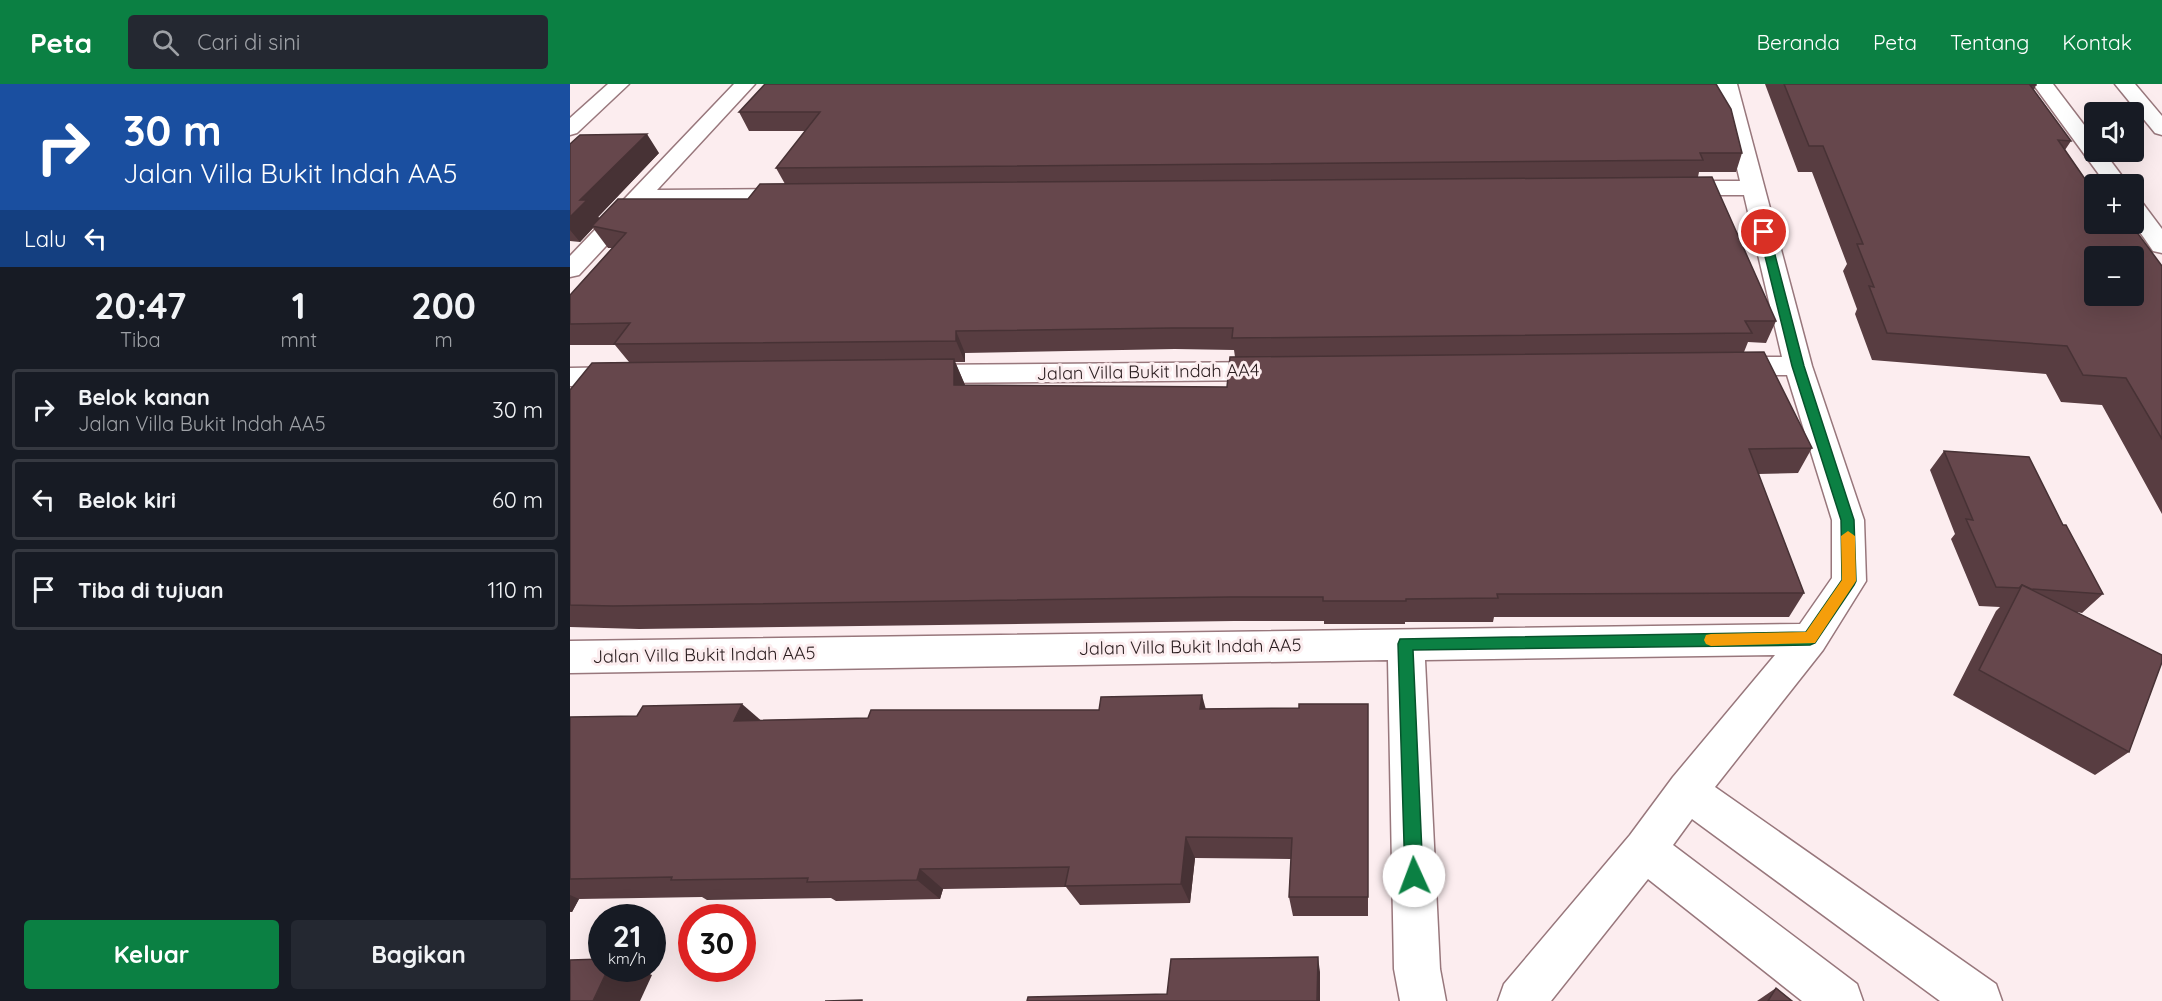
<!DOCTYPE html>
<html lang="id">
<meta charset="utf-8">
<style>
body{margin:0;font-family:Quicksand,sans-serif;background:#242831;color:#f1f3f6;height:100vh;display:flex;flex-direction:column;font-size:22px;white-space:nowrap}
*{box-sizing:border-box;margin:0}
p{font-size:20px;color:#9ea1a6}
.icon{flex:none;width:33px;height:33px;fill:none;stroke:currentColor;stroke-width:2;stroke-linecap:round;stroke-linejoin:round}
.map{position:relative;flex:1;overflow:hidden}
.side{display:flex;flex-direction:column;background:#171b24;width:570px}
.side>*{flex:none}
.top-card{background:#1a4fa0;color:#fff;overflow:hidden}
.fabs{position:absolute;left:1514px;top:18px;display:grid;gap:12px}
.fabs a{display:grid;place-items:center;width:60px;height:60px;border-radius:6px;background:#171b24;box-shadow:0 6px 24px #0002;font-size:30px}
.speed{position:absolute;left:18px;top:820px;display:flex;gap:12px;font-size:30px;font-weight:700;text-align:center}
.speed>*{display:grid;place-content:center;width:78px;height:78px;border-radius:50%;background:#171b24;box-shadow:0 6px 24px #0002;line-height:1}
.speed small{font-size:15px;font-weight:400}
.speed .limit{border:9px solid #d22;background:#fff;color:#111}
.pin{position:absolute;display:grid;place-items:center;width:51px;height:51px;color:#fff;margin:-26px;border:3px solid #fff;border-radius:50%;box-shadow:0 2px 6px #0007}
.me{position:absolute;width:66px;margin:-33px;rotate:358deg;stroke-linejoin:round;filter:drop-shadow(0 0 4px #0008)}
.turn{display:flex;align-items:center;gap:21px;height:126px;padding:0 24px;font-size:27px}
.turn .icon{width:78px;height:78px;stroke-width:2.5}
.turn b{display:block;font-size:42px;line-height:51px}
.then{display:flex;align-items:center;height:57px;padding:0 24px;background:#0003;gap:12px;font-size:22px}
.eta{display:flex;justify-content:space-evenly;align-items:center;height:102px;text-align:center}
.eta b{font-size:36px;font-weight:700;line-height:42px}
.button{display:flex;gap:12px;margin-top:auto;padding:12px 24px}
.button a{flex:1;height:69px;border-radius:6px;background:#0b8043;color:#fff;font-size:24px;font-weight:700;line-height:69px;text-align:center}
.button a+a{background:#242831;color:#f1f3f6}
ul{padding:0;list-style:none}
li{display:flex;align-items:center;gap:18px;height:81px;margin:0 12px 9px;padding:0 12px;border:3px solid #363941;border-radius:6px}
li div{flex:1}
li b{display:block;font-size:22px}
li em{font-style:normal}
header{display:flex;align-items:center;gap:36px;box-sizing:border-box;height:84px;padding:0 30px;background:#0b8043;color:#fff}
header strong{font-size:28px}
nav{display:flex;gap:33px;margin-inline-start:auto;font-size:21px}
.search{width:420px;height:54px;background:#242831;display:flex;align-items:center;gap:15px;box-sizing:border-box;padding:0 21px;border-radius:6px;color:#9ea1a6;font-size:22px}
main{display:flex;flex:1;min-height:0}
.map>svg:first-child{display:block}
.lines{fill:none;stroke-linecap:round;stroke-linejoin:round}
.minor-casing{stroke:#98777c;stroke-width:3}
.minor{fill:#fff;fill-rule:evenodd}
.wall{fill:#583d41;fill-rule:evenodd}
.shaded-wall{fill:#473235}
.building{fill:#66474c;stroke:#473235;stroke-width:1.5;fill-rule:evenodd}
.route{fill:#0b8043;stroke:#07532c;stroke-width:1.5}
.slow{fill:#f59e0b}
.labels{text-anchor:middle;stroke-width:6;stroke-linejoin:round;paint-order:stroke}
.street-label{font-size:18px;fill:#291c1e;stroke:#fcedef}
</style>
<header>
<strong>Peta</strong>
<div class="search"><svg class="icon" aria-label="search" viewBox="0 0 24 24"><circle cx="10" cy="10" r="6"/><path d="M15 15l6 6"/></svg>Cari di sini</div>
<nav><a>Beranda</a><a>Peta</a><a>Tentang</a><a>Kontak</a></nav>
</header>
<main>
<section class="side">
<div class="top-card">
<div class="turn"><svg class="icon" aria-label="right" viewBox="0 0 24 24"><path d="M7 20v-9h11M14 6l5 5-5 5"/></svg><div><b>30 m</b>Jalan Villa Bukit Indah AA5</div></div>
<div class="then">Lalu<svg class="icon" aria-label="left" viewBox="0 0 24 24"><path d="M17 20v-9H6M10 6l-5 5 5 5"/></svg></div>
</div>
<div class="eta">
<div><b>20:47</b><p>Tiba</p></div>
<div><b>1</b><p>mnt</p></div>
<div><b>200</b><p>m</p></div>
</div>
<ul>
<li><svg class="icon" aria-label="right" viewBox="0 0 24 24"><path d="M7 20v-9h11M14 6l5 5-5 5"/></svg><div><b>Belok kanan</b><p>Jalan Villa Bukit Indah AA5</p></div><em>30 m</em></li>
<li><svg class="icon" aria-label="left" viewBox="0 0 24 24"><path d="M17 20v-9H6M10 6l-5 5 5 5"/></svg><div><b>Belok kiri</b></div><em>60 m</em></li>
<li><svg class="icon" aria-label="arrive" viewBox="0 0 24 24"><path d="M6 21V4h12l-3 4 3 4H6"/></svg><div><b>Tiba di tujuan</b></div><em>110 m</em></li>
</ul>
<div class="button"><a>Keluar</a><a>Bagikan</a></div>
</section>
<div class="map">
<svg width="1592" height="917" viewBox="0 0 1592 917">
<rect width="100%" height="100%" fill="#fcedef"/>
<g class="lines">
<defs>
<g id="minor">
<path d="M38 0H59L7 49 0 51V34Z"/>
<path d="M164 0H185L87 106 224 105 232 107 235 112 232 117 224 119 75 120 9 191 0 193V172Z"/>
<path d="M1147 0H1167L1242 282 1294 436 1296 497 1253 566 1145 703 1426 900 1432 917H1370L1122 735 1103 761 1287 900 1293 917H1232L1078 795 981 917H928L934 900 1060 751 1103 693 1205 571 855 576 870 885 876 917H830L824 885 818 576 0 589V557L1230 540 1262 494V436L1217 291H1157L1147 288 1143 282 1147 276 1157 273H1212L1174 111H1103L1095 109 1092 104 1095 99 1103 97H1170Z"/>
<path d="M1463 0H1483L1524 54V68H1534L1558 100H1536Z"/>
<path d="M1545 0H1565L1592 32V51L1585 49Z"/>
<path d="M1563 115 1571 117 1592 145V169L1583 167 1563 138Z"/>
<path d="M703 278 713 281 717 287 713 293 703 296 347 299 337 296 333 290 337 284 347 281Z"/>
<path d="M55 283 65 285 69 292 65 299 55 301 0 302V284Z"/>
</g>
</defs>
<use href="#minor" class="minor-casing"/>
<use href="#minor" class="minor"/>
</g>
<g class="wall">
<path d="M195 0 1172 69 1166 88H1129L1128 93 1206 237 1196 259 1178 258 1174 268 1242 364 1228 389 1188 390 1234 509 1219 533H924L923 538H835V540H754V537H664L69 545 0 543V306L59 278 45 261H0V211L42 164H38L23 144 10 158 0 157V60L89 69 28 133 30 134 178 115 215 100 206 84 236 47H179L169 28ZM605 265 664 266 665 273 657 303 395 301 385 278H395V269Z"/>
<path d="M1195 0H1466V1L1464 6 1501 57 1495 66 1551 146 1592 182V430L1532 321 1491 318 1476 290 1302 276 1285 230 1287 225 1273 187 1277 180 1242 88H1228Z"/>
<path d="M1374 367 1493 441 1533 510 1512 529 1507 528 1559 668 1525 691 1383 611 1426 527 1430 523 1409 522 1381 455 1385 450 1360 386Z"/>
<path d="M798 620V832H723L719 813 721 775 625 774 620 819 510 821 496 803 373 805 370 815 266 817 261 814 137 816 132 813 9 815 2 828H0V633L190 636 298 634 529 626 729 624Z"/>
<path d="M1206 904 1222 917H1187Z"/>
</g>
<g class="shaded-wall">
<path d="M77 50 89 69 28 133 31 136 22 142 23 144 10 158 0 146V133L10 116Z"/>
<path d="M386 247 395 269V278L386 257Z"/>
<path d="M384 275 395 301V326L384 301Z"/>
<path d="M632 611 639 637 630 625Z"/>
<path d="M172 620 201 645 164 637Z"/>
<path d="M616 753 625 774 620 819 611 800Z"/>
<path d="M350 785 373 805 370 815 347 796Z"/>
<path d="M0 811 9 815 2 828 0 827Z"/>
<path d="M748 873 750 888V917H747Z"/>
<path d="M38 885H68L82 891 70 917H23Z"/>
</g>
<g class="building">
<path d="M195 0H1146L1161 25 1172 69H1130L1133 76 206 84 250 28H169Z"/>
<path d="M1214 0H1466V1H1460L1501 57 1488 56 1524 108V140H1546L1551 146 1566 147 1592 182V355L1556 294 1513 291 1497 262 1317 249 1299 202 1304 203 1287 160H1293L1253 62H1239ZM1524 172H1563V212H1524Z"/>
<path d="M77 50 10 116H17L0 133V60L10 51Z"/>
<path d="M1142 93 1206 237H1175L1182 249 662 254 663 244H601L386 247V257L44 260 60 239 0 240V211L56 149 22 142 48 115H178L190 100Z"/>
<path d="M1194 268 1242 364 1179 365 1234 509 927 510 928 514 836 515V517H753V513H659L43 522 0 521V306L22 279 384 275V301L657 303 660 273Z"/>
<path d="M1374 367 1459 373 1493 441H1496L1533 510 1461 505 1452 501 1449 504 1426 503 1396 435 1403 436Z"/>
<path d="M1452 501 1592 571V578L1559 668 1409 586Z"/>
<path d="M632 611 630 625 729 624V620H798V813H719L722 754 616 753 611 800 495 802 499 783 350 785 347 796 237 798 238 794 101 796 102 793 0 795V633L67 632 73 622 172 620 164 637 298 634 301 626H529L531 613Z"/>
<path d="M748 873 747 917H457L458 913 597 910 601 875Z"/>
<path d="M32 875V885H38L23 917H0V876Z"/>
<path d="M1206 904 1222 917H1198Z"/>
<path d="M292 916V917H255Z"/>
</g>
<path class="route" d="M1194 145 1199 148 1234 282 1284 436 1286 497 1284 501 1245 559 1240 561 843 566 853 792 850 799 844 801 838 799 835 792 828 560 830 555 1236 548 1272 496 1271 436 1222 282 1189 148Z"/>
<path class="slow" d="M1278 447 1285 452 1286 497 1245 559 1141 562 1136 560 1134 556 1136 551 1141 550 1236 548 1272 496 1271 452Z"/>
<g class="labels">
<g class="street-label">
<text transform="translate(578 288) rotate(-1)" y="6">Jalan Villa Bukit Indah AA4</text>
<text transform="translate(620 563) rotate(-1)" y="6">Jalan Villa Bukit Indah AA5</text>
<text transform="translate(134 571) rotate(-1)" y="6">Jalan Villa Bukit Indah AA5</text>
</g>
</g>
</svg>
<div class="fabs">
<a><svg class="icon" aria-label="sound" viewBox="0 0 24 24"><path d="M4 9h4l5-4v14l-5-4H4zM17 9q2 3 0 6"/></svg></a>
<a>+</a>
<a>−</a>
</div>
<div class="speed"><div>21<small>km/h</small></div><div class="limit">30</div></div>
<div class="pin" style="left:1194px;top:148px;background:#d93025"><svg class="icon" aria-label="arrive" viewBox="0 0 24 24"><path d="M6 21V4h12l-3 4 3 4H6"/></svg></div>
<svg class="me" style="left:844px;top:792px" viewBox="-20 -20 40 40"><circle r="19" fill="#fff"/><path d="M0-13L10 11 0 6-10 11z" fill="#0b8043"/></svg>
</div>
</main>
